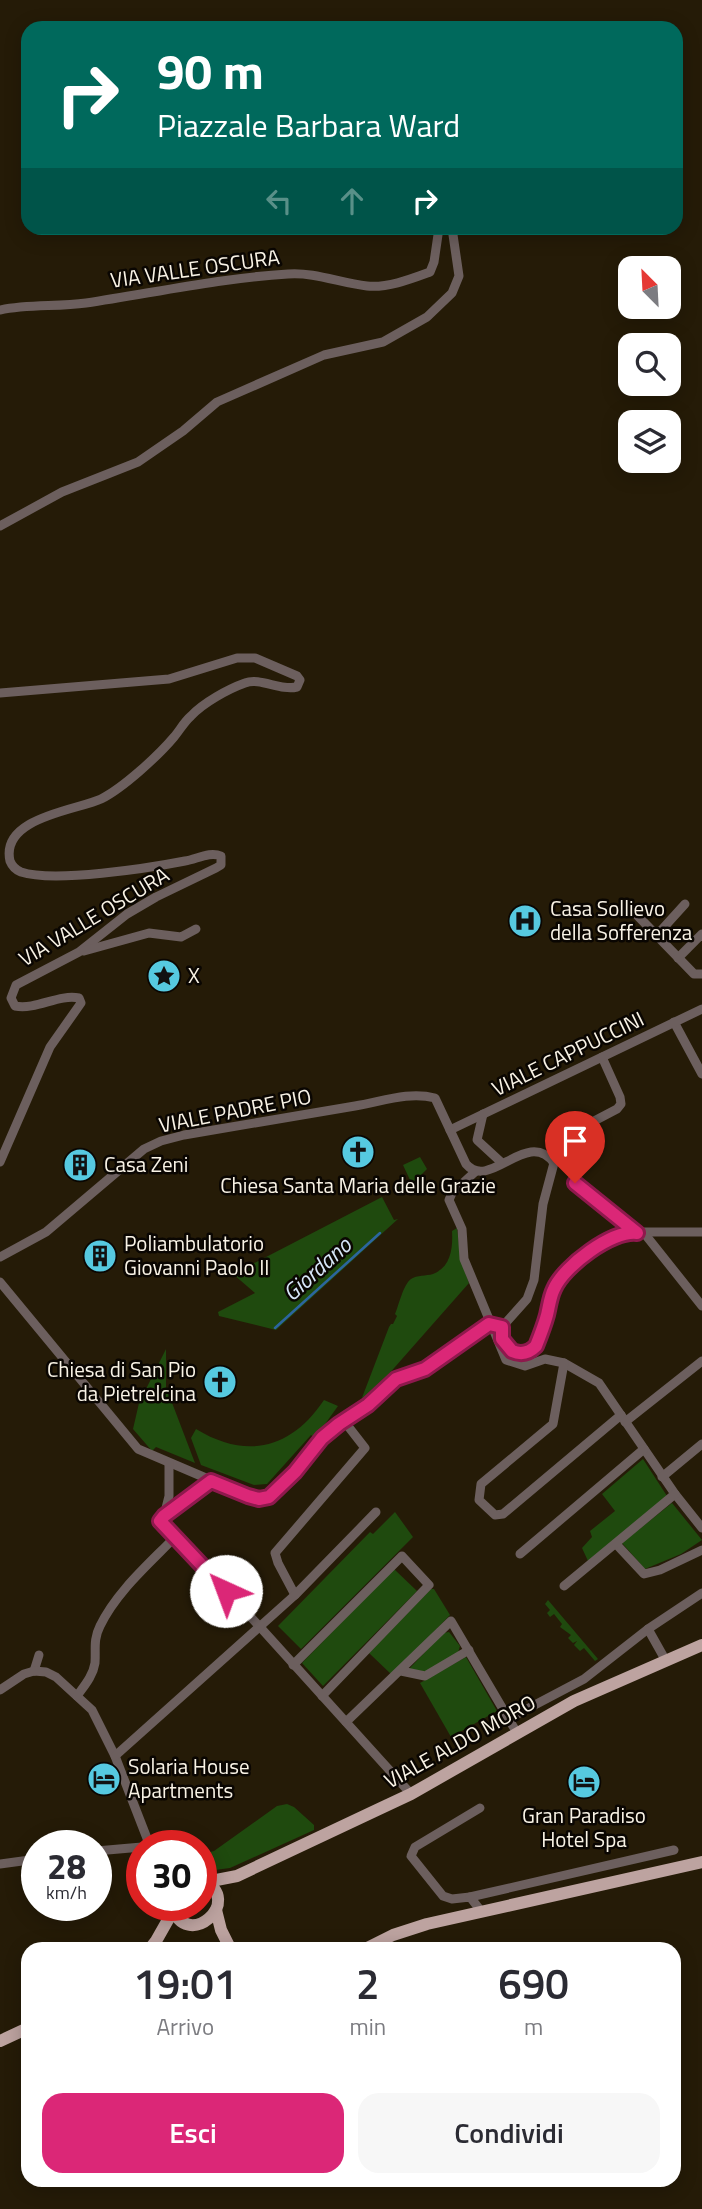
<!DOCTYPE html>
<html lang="it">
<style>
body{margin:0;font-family:"Titillium Web",sans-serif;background:#f7f7f7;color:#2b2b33;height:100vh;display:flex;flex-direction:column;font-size:26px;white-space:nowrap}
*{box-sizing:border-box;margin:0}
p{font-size:23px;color:#7c7c81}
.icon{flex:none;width:38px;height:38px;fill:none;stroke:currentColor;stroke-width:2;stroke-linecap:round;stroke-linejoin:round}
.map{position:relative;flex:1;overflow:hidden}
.panel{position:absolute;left:21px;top:1942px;width:660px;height:245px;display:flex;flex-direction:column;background:#fff;border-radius:21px;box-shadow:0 4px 18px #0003}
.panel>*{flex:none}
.top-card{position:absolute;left:21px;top:21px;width:662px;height:214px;border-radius:21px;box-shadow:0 4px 18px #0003;background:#00695c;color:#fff;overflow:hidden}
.needle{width:46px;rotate:336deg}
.tools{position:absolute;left:618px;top:256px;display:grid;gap:14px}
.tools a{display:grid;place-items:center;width:63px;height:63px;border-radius:14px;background:#fff;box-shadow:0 4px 18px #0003;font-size:35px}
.speed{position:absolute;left:21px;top:1830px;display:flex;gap:14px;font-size:35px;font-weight:700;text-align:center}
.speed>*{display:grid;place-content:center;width:91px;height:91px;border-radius:50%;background:#fff;box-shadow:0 4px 18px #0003;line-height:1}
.speed small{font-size:18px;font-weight:400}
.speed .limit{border:10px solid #d22;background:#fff;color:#111}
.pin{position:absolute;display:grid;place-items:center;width:60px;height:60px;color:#fff;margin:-72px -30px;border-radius:50% 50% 50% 0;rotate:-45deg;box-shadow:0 0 7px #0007}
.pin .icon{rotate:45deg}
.me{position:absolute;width:77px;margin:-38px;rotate:317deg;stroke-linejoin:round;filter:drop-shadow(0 0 5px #0008)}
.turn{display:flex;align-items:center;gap:24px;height:147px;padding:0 21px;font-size:32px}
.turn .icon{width:91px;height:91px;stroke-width:2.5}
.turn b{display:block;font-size:49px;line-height:60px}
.lanes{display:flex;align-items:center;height:66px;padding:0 21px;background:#0003;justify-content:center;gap:35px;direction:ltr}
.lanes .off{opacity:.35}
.eta{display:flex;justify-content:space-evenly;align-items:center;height:119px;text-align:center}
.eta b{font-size:42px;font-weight:600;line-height:49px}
.action{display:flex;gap:14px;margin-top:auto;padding:14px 21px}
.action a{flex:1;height:80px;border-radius:21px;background:#db2777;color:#fff;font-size:28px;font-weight:600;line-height:80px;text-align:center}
.action a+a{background:#f7f7f7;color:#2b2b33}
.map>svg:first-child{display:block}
.green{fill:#1f4a0e}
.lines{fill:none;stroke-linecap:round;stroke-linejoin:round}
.stream{stroke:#2c659f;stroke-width:2.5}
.minor{stroke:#6c5f5e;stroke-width:9}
.major{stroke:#bda3a0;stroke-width:12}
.route-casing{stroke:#8e194d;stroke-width:18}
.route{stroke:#db2777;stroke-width:12}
.labels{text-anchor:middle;stroke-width:5;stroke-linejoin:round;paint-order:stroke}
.street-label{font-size:21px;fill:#f9f3e6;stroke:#0a0602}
.poi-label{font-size:21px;fill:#f9f3e6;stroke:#0a0602;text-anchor:start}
.water-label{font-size:23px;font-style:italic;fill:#d7e6f7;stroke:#0a0602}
</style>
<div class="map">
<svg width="702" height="2209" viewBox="0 0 702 2209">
<rect width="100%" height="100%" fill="#251b07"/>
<g class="green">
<path d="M420 1157 427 1169 401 1195 397 1187 410 1180 403 1165Z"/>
<path d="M382 1197 394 1220 398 1219 276 1330 219 1316 218 1312 255 1293 233 1274Z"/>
<path d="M457 1228 461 1261 469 1283 365 1401 360 1403 389 1327 391 1324H393L397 1316 395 1314C399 1305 403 1285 411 1279 417 1275 426 1276 433 1274 451 1267 453 1248 452 1231Z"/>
<path d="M166 1349V1387L195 1463 156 1447 152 1451 133 1429 139 1403Z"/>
<path d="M324 1400 338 1406 315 1438 311 1435 267 1484 254 1485 201 1465 191 1438 196 1429C247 1460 291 1449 324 1400Z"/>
<path d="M643 1459 667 1496 588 1561 582 1548 592 1537 590 1531 615 1511 602 1494Z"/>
<path d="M672 1503 702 1540 681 1554 645 1569 622 1543Z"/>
<path d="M395 1512 413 1537 301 1649 278 1626 370 1532 373 1534Z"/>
<path d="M394 1569 417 1591 323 1686 302 1663Z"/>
<path d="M431 1589H434L450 1615 392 1675 369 1653Z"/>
<path d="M548 1600 598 1659 595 1661 584 1648 580 1651 574 1645 577 1641 573 1643 568 1638 571 1635 560 1627 562 1624 554 1614 550 1617 547 1613 550 1610 545 1604Z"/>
<path d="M449 1632 460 1646 458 1653 428 1672 409 1669 443 1633Z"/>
<path d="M466 1657 497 1711 451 1737 420 1683Z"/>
<path d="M287 1804 294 1807 314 1825V1830L230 1868 215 1870 201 1869V1846H199L201 1844 210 1852 214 1851 277 1806Z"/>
</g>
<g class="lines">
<path class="stream" d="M275 1328 380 1233"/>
<g class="minor">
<path d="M0 310C28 304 57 307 86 303 153 293 220 278 288 274 315 272 340 283 367 286 388 288 411 279 430 272L434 262 439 228"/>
<path d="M0 526 62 492 138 462 183 431 217 402 324 355 383 342 427 317 452 293 459 276 452 228"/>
<path d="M0 693 169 679 237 658H255L297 676 300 680 297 687C280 691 260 677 245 683 228 689 203 703 191 716 184 722 180 730 174 737 158 756 123 788 101 799 78 810 0 817 10 861 12 866 16 870 21 872 54 883 149 868 185 861 197 859 210 851 221 856V865L216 868 156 897 127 914 79 952 16 985 11 998 15 1006C37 1010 58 994 79 998L81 1003 50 1047 0 1162"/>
<path d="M634 912 694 974H702"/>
<path d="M656 936 685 904"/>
<path d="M84 951 149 933 181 937 196 929"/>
<path d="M678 958 702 934"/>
<path d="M674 1022 702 1074"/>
<path d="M602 1057 620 1097 621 1104 617 1109 577 1130 562 1146 554 1163 543 1204 534 1280 527 1299 502 1327 503 1343C512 1355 524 1356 536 1346L554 1289 567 1269 604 1243 632 1232H702"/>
<path d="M483 1114 477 1140 502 1163"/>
<path d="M450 1130 702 1009"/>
<path d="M476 1171 452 1193 449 1200 462 1229 464 1259 506 1360 525 1366 545 1359 564 1363 599 1383 675 1494 702 1528"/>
<path d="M575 1183 637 1232"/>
<path d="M644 1233 702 1306"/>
<path d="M0 1257 46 1232 144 1149 161 1141 184 1135C241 1125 298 1116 355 1106 381 1102 408 1091 435 1098L466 1164C490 1192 527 1127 554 1163"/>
<path d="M0 1282 138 1449 248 1496 259 1499 269 1497 295 1472 322 1438 339 1424 368 1405 396 1379 425 1369 489 1323 502 1327"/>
<path d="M564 1363 553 1424 481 1484 479 1500 495 1515 503 1514 621 1415"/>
<path d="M625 1422 702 1361"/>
<path d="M662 1477 702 1444"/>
<path d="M211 1481 161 1521 260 1627 411 1794"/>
<path d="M164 1516 169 1496V1463"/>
<path d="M616 1544 644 1574 660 1570 702 1550"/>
<path d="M520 1554 644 1449"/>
<path d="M564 1586 675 1494"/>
<path d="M295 1595 278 1563 275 1553 365 1448 344 1421"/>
<path d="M648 1629 666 1661"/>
<path d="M293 1665 402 1556 429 1585 322 1696"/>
<path d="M34 1671 39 1655"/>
<path d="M401 1671 425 1676 469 1650"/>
<path d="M0 1690 24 1674 34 1671 46 1672 56 1677 92 1710 115 1756 150 1846"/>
<path d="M77 1696C84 1686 93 1676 95 1663 96 1649 93 1640 100 1626 117 1591 149 1564 176 1536"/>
<path d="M508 1719 584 1679 648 1629 702 1593"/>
<path d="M346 1722 451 1621 517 1733"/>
<path d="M115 1756 295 1595 376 1512"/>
<path d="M480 1808 415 1847 411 1856 443 1896 452 1899 470 1897 481 1911"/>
<path d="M96 1851 142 1847"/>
<path d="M0 1864 37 1859"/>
<path d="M470 1897 674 1850"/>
</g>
<g class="major">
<path d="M206 1882 237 1876 379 1809 411 1794 574 1701 702 1645"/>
<path d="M172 1906C185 1953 247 1901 202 1880"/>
<path d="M216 1910 221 1930 231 1950"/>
<path d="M149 1950 156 1941 173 1911"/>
<path d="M363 1950 393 1935 427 1924 702 1862"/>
<path d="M0 2041 28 2028"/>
</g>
</g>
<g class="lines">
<defs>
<path id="route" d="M226 1591 160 1521 164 1516 211 1481 248 1496 259 1499 269 1497 295 1472 322 1438 339 1424 368 1405 396 1379 425 1369 489 1324 502 1327V1339L512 1351C521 1355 529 1353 536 1346 540 1336 544 1326 547 1315 549 1307 550 1297 554 1289 564 1266 612 1230 637 1233L575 1183"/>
</defs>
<use href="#route" class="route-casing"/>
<use href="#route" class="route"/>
</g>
<defs>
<symbol id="hospital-disc" viewBox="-11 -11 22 22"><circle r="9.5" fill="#56c9e0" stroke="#0a0602"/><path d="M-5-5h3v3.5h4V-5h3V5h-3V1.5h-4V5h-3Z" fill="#111"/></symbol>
<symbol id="sight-disc" viewBox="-11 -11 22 22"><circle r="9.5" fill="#56c9e0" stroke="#0a0602"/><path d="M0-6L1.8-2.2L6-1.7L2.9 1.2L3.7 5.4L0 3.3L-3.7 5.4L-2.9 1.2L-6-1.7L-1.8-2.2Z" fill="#111"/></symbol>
<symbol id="church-disc" viewBox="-11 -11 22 22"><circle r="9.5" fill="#56c9e0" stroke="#0a0602"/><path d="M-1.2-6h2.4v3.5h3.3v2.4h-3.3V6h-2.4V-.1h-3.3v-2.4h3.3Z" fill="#111"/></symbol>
<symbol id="building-disc" viewBox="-11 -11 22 22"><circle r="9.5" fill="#56c9e0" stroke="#0a0602"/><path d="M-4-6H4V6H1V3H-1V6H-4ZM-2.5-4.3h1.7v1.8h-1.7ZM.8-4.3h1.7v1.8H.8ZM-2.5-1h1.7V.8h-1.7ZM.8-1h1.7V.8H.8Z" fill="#111"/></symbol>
<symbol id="hotel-disc" viewBox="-11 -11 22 22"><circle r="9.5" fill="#56c9e0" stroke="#0a0602"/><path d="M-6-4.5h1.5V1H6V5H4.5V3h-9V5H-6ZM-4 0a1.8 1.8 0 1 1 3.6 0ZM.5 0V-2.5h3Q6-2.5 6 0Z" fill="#111"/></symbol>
</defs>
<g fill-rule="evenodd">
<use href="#hospital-disc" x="506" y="902" width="38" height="38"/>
<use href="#sight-disc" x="145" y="957" width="38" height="38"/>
<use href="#church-disc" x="339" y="1133" width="38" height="38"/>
<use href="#building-disc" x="61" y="1146" width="38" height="38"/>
<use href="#building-disc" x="81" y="1237" width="38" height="38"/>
<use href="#church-disc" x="201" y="1363" width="38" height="38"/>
<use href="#hotel-disc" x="85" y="1760" width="38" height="38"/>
<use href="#hotel-disc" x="565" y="1763" width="38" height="38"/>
</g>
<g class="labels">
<g class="street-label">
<text transform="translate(195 269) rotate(-8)" y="7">VIA VALLE OSCURA</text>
<text transform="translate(94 917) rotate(-31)" y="7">VIA VALLE OSCURA</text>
<text transform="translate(568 1054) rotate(-26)" y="7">VIALE CAPPUCCINI</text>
<text transform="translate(235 1111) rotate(-11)" y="7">VIALE PADRE PIO</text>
<text transform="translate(460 1742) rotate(-29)" y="7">VIALE ALDO MORO</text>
</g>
<g class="poi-label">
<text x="550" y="916">Casa Sollievo<tspan x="550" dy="24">della Sofferenza</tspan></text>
<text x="188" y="983">X</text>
<text x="104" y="1172">Casa Zeni</text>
<text x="358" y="1193" text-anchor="middle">Chiesa Santa Maria delle Grazie</text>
<text x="124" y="1251">Poliambulatorio<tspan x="124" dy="24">Giovanni Paolo II</tspan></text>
<text x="196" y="1377" text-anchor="end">Chiesa di San Pio<tspan x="196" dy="24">da Pietrelcina</tspan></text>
<text x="128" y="1774">Solaria House<tspan x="128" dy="24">Apartments</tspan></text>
<text x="584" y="1823" text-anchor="middle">Gran Paradiso<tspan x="584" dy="24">Hotel Spa</tspan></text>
</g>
<g class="water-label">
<text transform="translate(317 1269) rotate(-42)" y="8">Giordano</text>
</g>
</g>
</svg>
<div class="tools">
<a><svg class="needle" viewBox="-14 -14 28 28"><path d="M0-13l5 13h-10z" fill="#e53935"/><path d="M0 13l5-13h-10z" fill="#7c7c81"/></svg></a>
<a><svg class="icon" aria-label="search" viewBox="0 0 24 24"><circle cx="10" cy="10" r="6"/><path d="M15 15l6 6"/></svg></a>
<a><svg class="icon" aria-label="layers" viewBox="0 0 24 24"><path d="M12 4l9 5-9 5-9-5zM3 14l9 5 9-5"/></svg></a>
</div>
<div class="speed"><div>28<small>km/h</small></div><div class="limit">30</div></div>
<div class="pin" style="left:575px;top:1183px;background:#d93025"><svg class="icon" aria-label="arrive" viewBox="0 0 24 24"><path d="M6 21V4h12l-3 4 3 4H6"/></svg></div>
<svg class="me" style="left:226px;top:1591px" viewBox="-20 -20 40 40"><circle r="19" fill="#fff"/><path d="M0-13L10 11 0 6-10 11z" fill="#db2777"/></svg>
<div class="top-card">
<div class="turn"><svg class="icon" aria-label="right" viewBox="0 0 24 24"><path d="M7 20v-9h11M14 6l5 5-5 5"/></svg><div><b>90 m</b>Piazzale Barbara Ward</div></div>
<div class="lanes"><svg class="icon off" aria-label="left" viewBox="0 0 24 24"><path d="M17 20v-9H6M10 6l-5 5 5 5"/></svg><svg class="icon off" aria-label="ahead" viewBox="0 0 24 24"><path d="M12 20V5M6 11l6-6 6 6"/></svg><svg class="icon" aria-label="right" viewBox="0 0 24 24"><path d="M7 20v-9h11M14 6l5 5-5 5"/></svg></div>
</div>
<section class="panel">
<div class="eta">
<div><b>19:01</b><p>Arrivo</p></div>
<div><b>2</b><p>min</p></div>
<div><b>690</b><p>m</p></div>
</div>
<div class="action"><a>Esci</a><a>Condividi</a></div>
</section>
</div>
